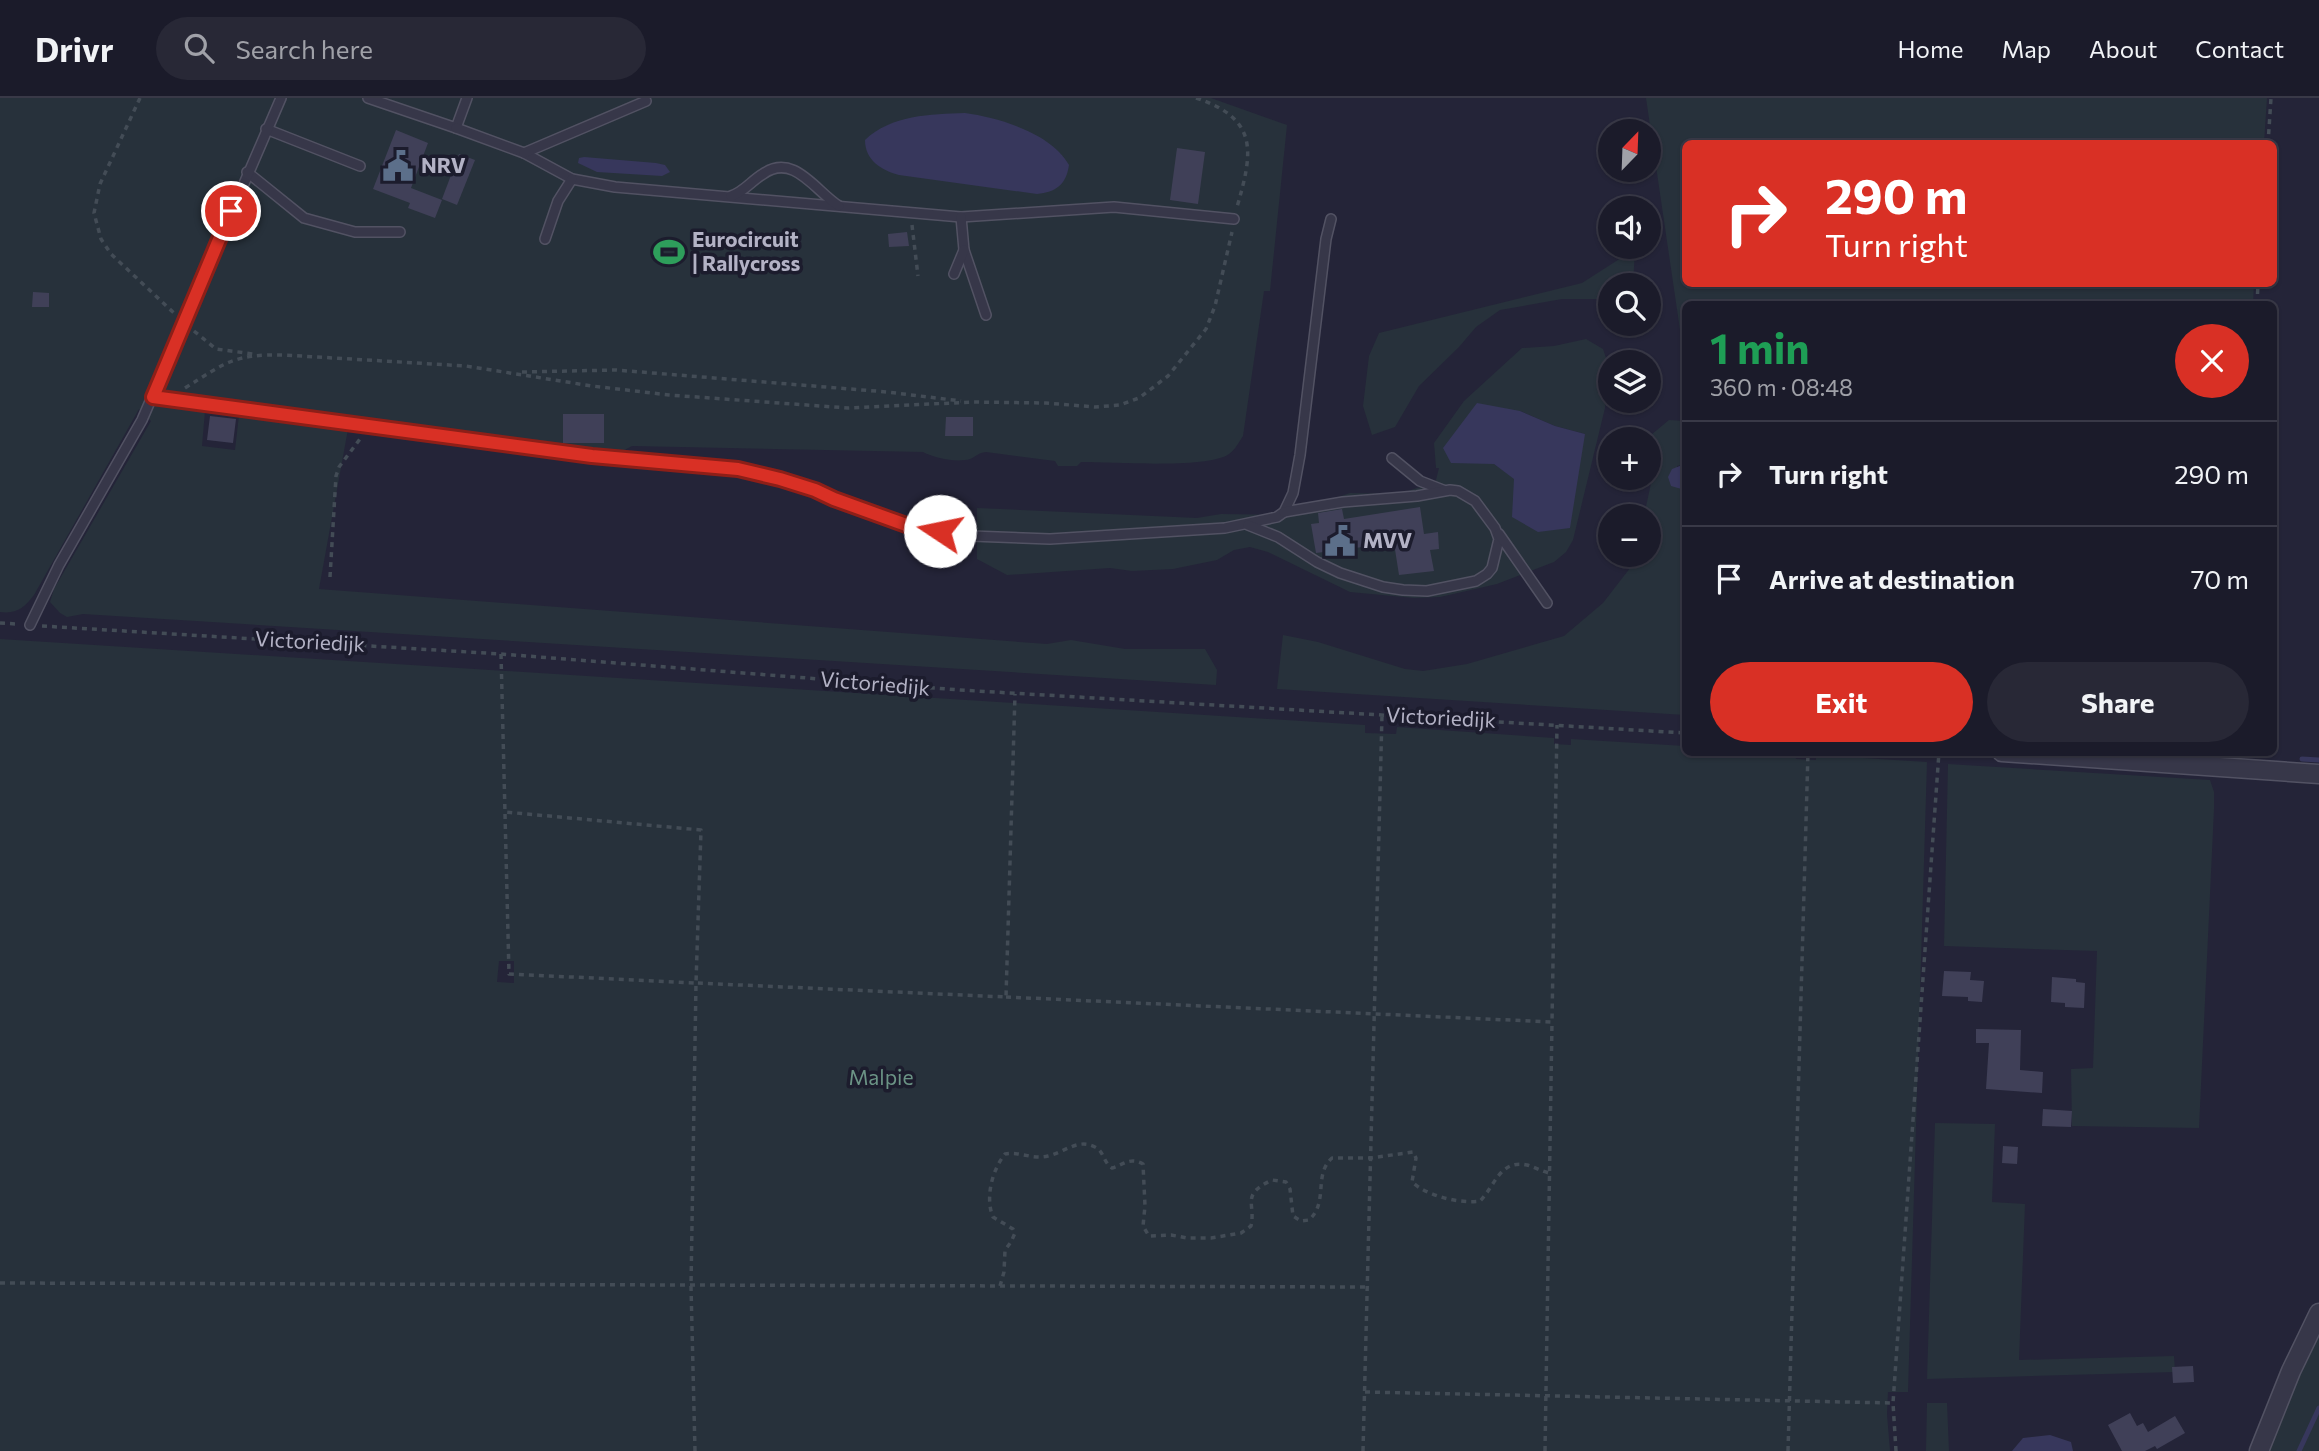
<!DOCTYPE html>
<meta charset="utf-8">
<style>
body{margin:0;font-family:Commissioner,sans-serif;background:#282836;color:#f1f3f6;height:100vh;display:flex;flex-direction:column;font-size:26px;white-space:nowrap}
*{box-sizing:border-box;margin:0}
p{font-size:23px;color:#a0a1a8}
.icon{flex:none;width:38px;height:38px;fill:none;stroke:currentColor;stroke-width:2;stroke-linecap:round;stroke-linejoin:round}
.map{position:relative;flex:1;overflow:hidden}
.drawer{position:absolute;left:1682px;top:203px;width:595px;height:455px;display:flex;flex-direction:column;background:#1b1b2a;border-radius:10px;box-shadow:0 2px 5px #0004,0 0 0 2px #393947}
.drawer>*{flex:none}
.top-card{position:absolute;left:1682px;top:42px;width:595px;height:147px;border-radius:10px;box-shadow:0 2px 5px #0004,0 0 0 2px #393947;background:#d93025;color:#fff;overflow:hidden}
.needle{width:46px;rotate:23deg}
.fabs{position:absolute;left:1598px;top:21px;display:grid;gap:14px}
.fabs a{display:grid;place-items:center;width:63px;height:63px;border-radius:50%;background:#1b1b2a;box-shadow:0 2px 5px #0004,0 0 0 2px #393947;font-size:35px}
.pin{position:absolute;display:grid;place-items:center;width:60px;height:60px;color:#fff;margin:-30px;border:4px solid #fff;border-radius:50%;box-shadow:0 2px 7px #0007}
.me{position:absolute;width:77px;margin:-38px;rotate:281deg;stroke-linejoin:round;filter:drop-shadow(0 0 5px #0008)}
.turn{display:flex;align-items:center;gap:24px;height:147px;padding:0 28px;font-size:32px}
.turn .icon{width:91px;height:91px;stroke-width:2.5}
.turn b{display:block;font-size:49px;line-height:60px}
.round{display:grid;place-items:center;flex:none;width:74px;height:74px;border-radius:37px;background:#282836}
.headline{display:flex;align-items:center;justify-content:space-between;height:119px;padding:0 28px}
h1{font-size:42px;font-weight:700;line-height:52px;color:#1e9e55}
.cta{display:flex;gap:14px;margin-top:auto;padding:14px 28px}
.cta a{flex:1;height:80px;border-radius:42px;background:#d93025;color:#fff;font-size:28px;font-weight:700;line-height:80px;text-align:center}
.cta a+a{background:#282836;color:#f1f3f6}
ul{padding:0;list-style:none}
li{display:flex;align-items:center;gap:21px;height:105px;padding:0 28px;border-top:2px solid #393947}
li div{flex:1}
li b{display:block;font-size:26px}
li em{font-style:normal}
header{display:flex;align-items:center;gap:42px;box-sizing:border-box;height:98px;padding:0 35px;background:#1b1b2a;border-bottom:2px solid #393947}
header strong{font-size:33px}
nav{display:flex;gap:38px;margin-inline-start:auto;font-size:24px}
.search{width:490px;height:63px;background:#282836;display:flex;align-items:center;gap:18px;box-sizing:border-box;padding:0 24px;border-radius:38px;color:#a0a1a8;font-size:26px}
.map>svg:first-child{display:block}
.green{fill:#27313b;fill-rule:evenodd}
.water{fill:#37375c}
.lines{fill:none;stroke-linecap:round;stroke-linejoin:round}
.stream{stroke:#37375c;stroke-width:5}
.building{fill:#404058}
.lane-casing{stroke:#525263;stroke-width:12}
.street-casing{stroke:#525263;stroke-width:21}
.path{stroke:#434c56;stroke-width:3.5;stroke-dasharray:5 5;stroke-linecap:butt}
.lane{stroke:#373749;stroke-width:9}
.street{stroke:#373749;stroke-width:18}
.route-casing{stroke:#8d1f18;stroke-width:18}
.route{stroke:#d93025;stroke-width:12}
.labels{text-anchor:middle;stroke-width:7;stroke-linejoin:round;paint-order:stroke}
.poi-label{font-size:21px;font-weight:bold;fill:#b3b2c5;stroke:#1c1c2d;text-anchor:start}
.street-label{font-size:21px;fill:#b3b2c5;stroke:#1c1c2d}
.park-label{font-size:21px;fill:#6b9385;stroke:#1c1c2d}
</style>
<header>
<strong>Drivr</strong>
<div class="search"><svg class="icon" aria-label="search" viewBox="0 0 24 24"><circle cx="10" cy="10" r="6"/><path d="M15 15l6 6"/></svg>Search here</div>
<nav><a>Home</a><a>Map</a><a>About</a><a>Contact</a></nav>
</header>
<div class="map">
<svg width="2319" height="1353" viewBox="0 0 2319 1353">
<rect width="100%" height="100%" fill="#242438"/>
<g class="green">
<path d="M0 0H1211L1287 27 1270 193H1264L1243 338C1239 344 1235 352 1229 356 1208 371 1111 364 1081 364L1077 368H1058L1055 363 986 354C978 355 977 358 970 361 957 365 935 360 923 354L632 348 619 355 206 303 185 310 205 313 202 348 235 352 239 317 348 331 319 491 1047 546 1071 542 1125 551H1205L1217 572 1216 587 83 516 67 519 60 515 50 504 54 491 151 323 139 311 34 497C24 510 17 516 0 514Z"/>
<path d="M1646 0H2267L2264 45 1685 46V186H2254L2253 206H1685V266Z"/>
<path d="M1635 151 1633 187H1610V201H1562L1500 212 1476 229 1459 249 1419 288 1395 329 1372 337 1363 308 1369 258 1379 235 1582 185Z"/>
<path d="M1586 241 1603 251 1608 266 1605 310 1573 442 1566 454 1554 464 1497 486 1440 499 1414 500 1350 494 1268 454 1250 449 1234 452 1217 462 1173 471 1132 473 1110 470 1007 477 977 461V410L1197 420 1221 416 1285 417 1350 395 1399 396 1423 388 1432 398 1439 370H1436L1434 345 1464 303 1522 250 1554 248ZM1520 313 1555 328 1585 336 1514 380 1494 366Z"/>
<path d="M1669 322 1685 323V366L1677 368 1678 389 1685 392V617L1277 591 1283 537 1318 544 1405 571 1423 573 1467 566 1564 538 1603 505 1637 461 1638 457H1648V418H1644L1653 376 1649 360 1651 337Z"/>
<path d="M0 541 1365 627V635L1396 636 1397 629 1554 640V646L1571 647V641L1685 648V654L1795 656 1796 661 1816 662V657L1927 664 1908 1294H1888L1887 1316 1890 1353H0ZM499 863H514V885L497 884Z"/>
<path d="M1948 666 2210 682 2214 694V711L2199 1030 2072 1028 2071 971 2093 970 2097 853 1944 848Z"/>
<path d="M1935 1025 1995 1026 1992 1104 2025 1106 2019 1262 2174 1258 2175 1274 1927 1281Z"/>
<path d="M2319 1229V1353H2265Z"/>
<path d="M1927 1305H1947L1949 1353H1926Z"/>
</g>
<g class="water">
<path d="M965 15C1000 20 1051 35 1069 67 1066 87 1056 94 1037 96L899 77C881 72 865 62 865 42 891 17 931 16 965 15Z"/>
<path d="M584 59 656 65 665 67 670 74 662 78 597 74 578 65 579 60Z"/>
<path d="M1477 305 1520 313 1555 328 1585 336 1570 430 1538 434 1512 419 1514 381 1494 366 1451 365 1443 350Z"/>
<path d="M1685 366V392L1671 388 1668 379 1672 371Z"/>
<path d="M2050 1337 2071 1344 2073 1353H2012L2023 1340Z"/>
</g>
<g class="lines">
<g class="stream">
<path d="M2302 661 2319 662"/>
<path d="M2299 1353 2319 1310"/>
</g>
</g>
<g class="building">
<path d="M396 32 428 45 411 90 442 102 435 120 408 110 410 105 373 91Z"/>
<path d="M1177 50 1205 54 1198 106 1170 102Z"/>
<path d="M459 56 475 62 457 107 442 101Z"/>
<path d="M907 134 909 148 889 149 888 136Z"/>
<path d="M33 194 49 195V209H32Z"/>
<rect x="563" y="316" width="41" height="29"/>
<path d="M210 318 236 321 233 345 207 342Z"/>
<path d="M946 319H973V338H945Z"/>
<path d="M1420 409 1424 436 1438 434 1439 451 1430 452 1434 473 1399 477 1394 445 1316 455 1311 426 1319 425 1318 415 1342 411 1344 421Z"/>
<path d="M1944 873 1971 874 1970 882 1984 883 1982 904 1968 903V899L1942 898Z"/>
<path d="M2052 879 2076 881V884L2085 885 2084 910 2065 909V905L2051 904Z"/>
<path d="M1976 931 2021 932 2020 972 2043 974 2042 995 1986 991 1989 945H1976Z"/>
<path d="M2043 1011 2072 1013 2071 1029 2042 1028Z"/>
<path d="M2003 1048 2018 1049 2017 1066 2002 1065Z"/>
<path d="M2193 1268 2194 1284 2173 1285 2172 1269Z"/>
<path d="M2130 1315 2137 1328 2143 1325 2148 1334 2175 1318 2185 1335 2157 1351 2155 1348 2145 1353H2122L2108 1327Z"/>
</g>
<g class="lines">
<defs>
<g id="lane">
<path d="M368 0 456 30 467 0"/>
<path d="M456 30 524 55 572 81 615 89 961 119 1114 109 1234 121"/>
<path d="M266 31 360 68"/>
<path d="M524 55 646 3"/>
<path d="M247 74 304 120 355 134H400"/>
<path d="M731 98C744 94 751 83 763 76 794 54 816 94 839 108"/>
<path d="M961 119 964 152 986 217"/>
<path d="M545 141 558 103 572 81"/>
<path d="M954 176 964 152"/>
<path d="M153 299 592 358 738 371 780 381 815 392 834 401 909 428 971 438 1050 441 1225 430 1277 419 1284 414 1293 395 1300 357 1326 141 1331 121"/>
<path d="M1392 360 1420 383 1443 392"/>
<path d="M1248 427 1278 439 1317 464 1340 475 1383 489 1403 492 1427 493 1476 483 1487 476 1492 470 1499 441 1495 430 1475 403 1458 393 1450 392 1417 398 1343 404 1284 414"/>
<path d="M1499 436 1547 505"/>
<path d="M30 527 59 467 142 322 281 0"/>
</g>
<g id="street">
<path d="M2002 654 2319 676"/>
<path d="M2259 1353 2291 1273 2319 1215"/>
</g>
</defs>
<use href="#lane" class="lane-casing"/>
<use href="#street" class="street-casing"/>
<g class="path">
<path d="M140 0 100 86 94 115 101 141 111 156 175 216"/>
<path d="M1196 0C1259 21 1253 54 1237 109"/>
<path d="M2268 46 2271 0"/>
<path d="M912 127 918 178"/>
<path d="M2257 206 2258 186"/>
<path d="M194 233 216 251 253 256"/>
<path d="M522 274 616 272 887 294 961 303"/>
<path d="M185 290C226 264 235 256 284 257L466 268 592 288 669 297 848 310 973 304 1046 305 1095 309 1120 307 1139 300 1168 278 1206 231 1215 208 1232 134"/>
<path d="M330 479 336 378 339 369 360 341"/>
<path d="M0 525 17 526"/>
<path d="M42 528 501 556 960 592 1685 635"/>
<path d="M501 556 509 876 696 885 701 732 505 714"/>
<path d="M1006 899 1552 924 1557 627"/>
<path d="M0 1185 1367 1189"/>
<path d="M1000 1188 1004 1174 1005 1152 1011 1144 1015 1135 1013 1131 993 1119C985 1100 992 1072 1005 1056 1019 1053 1033 1062 1048 1058 1065 1054 1078 1040 1095 1049 1104 1053 1103 1064 1112 1070 1125 1066 1130 1059 1143 1066L1145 1108 1143 1128 1149 1138 1171 1137 1187 1140H1211L1241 1135 1251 1128C1256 1105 1240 1097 1272 1082L1286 1084 1290 1091 1293 1118 1301 1123 1309 1122C1329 1104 1313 1077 1332 1060H1371L1413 1054 1416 1060 1412 1084C1427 1098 1460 1106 1480 1103 1495 1088 1500 1061 1527 1067 1534 1069 1541 1073 1549 1075"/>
<path d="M1365 1294 1893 1305"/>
<path d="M695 1353 691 1188 696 885 1006 899 1015 596"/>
<path d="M1363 1353 1382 617"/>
<path d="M1545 1353 1552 924"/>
<path d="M1788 1353 1808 654"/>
<path d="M1896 1353 1893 1305 1939 654"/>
</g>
<use href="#lane" class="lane"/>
<use href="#street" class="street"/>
</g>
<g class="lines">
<defs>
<path id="route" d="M231 113 153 299 592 358 738 371 780 381 815 392 834 401 909 428 940 433"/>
</defs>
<use href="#route" class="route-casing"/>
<use href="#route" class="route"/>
</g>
<defs>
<symbol id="civic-bare" viewBox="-9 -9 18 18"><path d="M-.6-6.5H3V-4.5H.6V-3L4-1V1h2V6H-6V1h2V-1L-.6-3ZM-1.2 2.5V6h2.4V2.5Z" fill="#5c6f8a" stroke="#1c1c2d" stroke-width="2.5" paint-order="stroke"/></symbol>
<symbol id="stadium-bare" viewBox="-9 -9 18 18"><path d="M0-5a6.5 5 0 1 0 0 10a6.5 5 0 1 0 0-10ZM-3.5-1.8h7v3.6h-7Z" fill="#2e9e5b" stroke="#1c1c2d" stroke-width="2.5" paint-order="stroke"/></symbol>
</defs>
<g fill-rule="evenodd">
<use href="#civic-bare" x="376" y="46" width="44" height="44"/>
<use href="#stadium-bare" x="647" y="132" width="44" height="44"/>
<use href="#civic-bare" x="1318" y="421" width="44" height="44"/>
</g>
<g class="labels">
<g class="poi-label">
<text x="421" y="75">NRV</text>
<text x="692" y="149">Eurocircuit<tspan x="692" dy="24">| Rallycross</tspan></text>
<text x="1363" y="450">MVV</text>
</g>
<g class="street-label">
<text transform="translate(310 544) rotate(3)" y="7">Victoriedijk</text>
<text transform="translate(875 586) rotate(5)" y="7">Victoriedijk</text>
<text transform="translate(1441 620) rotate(3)" y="7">Victoriedijk</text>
</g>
<g class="park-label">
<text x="881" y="987">Malpie</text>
</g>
</g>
</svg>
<div class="fabs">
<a><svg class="needle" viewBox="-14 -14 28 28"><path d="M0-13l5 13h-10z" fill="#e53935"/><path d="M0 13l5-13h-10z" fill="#a0a1a8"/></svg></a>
<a><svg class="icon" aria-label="sound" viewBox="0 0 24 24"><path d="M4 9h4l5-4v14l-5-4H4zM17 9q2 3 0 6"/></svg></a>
<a><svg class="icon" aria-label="search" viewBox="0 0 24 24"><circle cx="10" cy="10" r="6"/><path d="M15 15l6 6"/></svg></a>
<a><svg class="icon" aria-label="layers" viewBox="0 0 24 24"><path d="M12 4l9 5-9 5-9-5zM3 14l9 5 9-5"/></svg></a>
<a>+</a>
<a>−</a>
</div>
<div class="pin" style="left:231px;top:113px;background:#d93025"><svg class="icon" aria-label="arrive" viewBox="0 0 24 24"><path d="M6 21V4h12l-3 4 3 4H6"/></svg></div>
<svg class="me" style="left:940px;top:433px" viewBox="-20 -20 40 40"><circle r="19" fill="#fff"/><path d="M0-13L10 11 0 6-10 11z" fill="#d93025"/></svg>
<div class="top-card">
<div class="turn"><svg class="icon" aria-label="right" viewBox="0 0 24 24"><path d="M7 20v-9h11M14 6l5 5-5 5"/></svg><div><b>290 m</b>Turn right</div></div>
</div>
<section class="drawer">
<div class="headline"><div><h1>1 min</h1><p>360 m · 08:48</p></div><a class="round" style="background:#d93025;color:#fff"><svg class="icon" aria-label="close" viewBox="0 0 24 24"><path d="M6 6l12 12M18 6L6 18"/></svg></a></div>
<ul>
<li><svg class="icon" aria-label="right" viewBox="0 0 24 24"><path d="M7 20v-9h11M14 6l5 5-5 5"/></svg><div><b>Turn right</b></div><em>290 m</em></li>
<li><svg class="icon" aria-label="arrive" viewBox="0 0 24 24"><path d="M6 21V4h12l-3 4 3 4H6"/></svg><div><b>Arrive at destination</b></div><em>70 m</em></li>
</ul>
<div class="cta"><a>Exit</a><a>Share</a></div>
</section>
</div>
